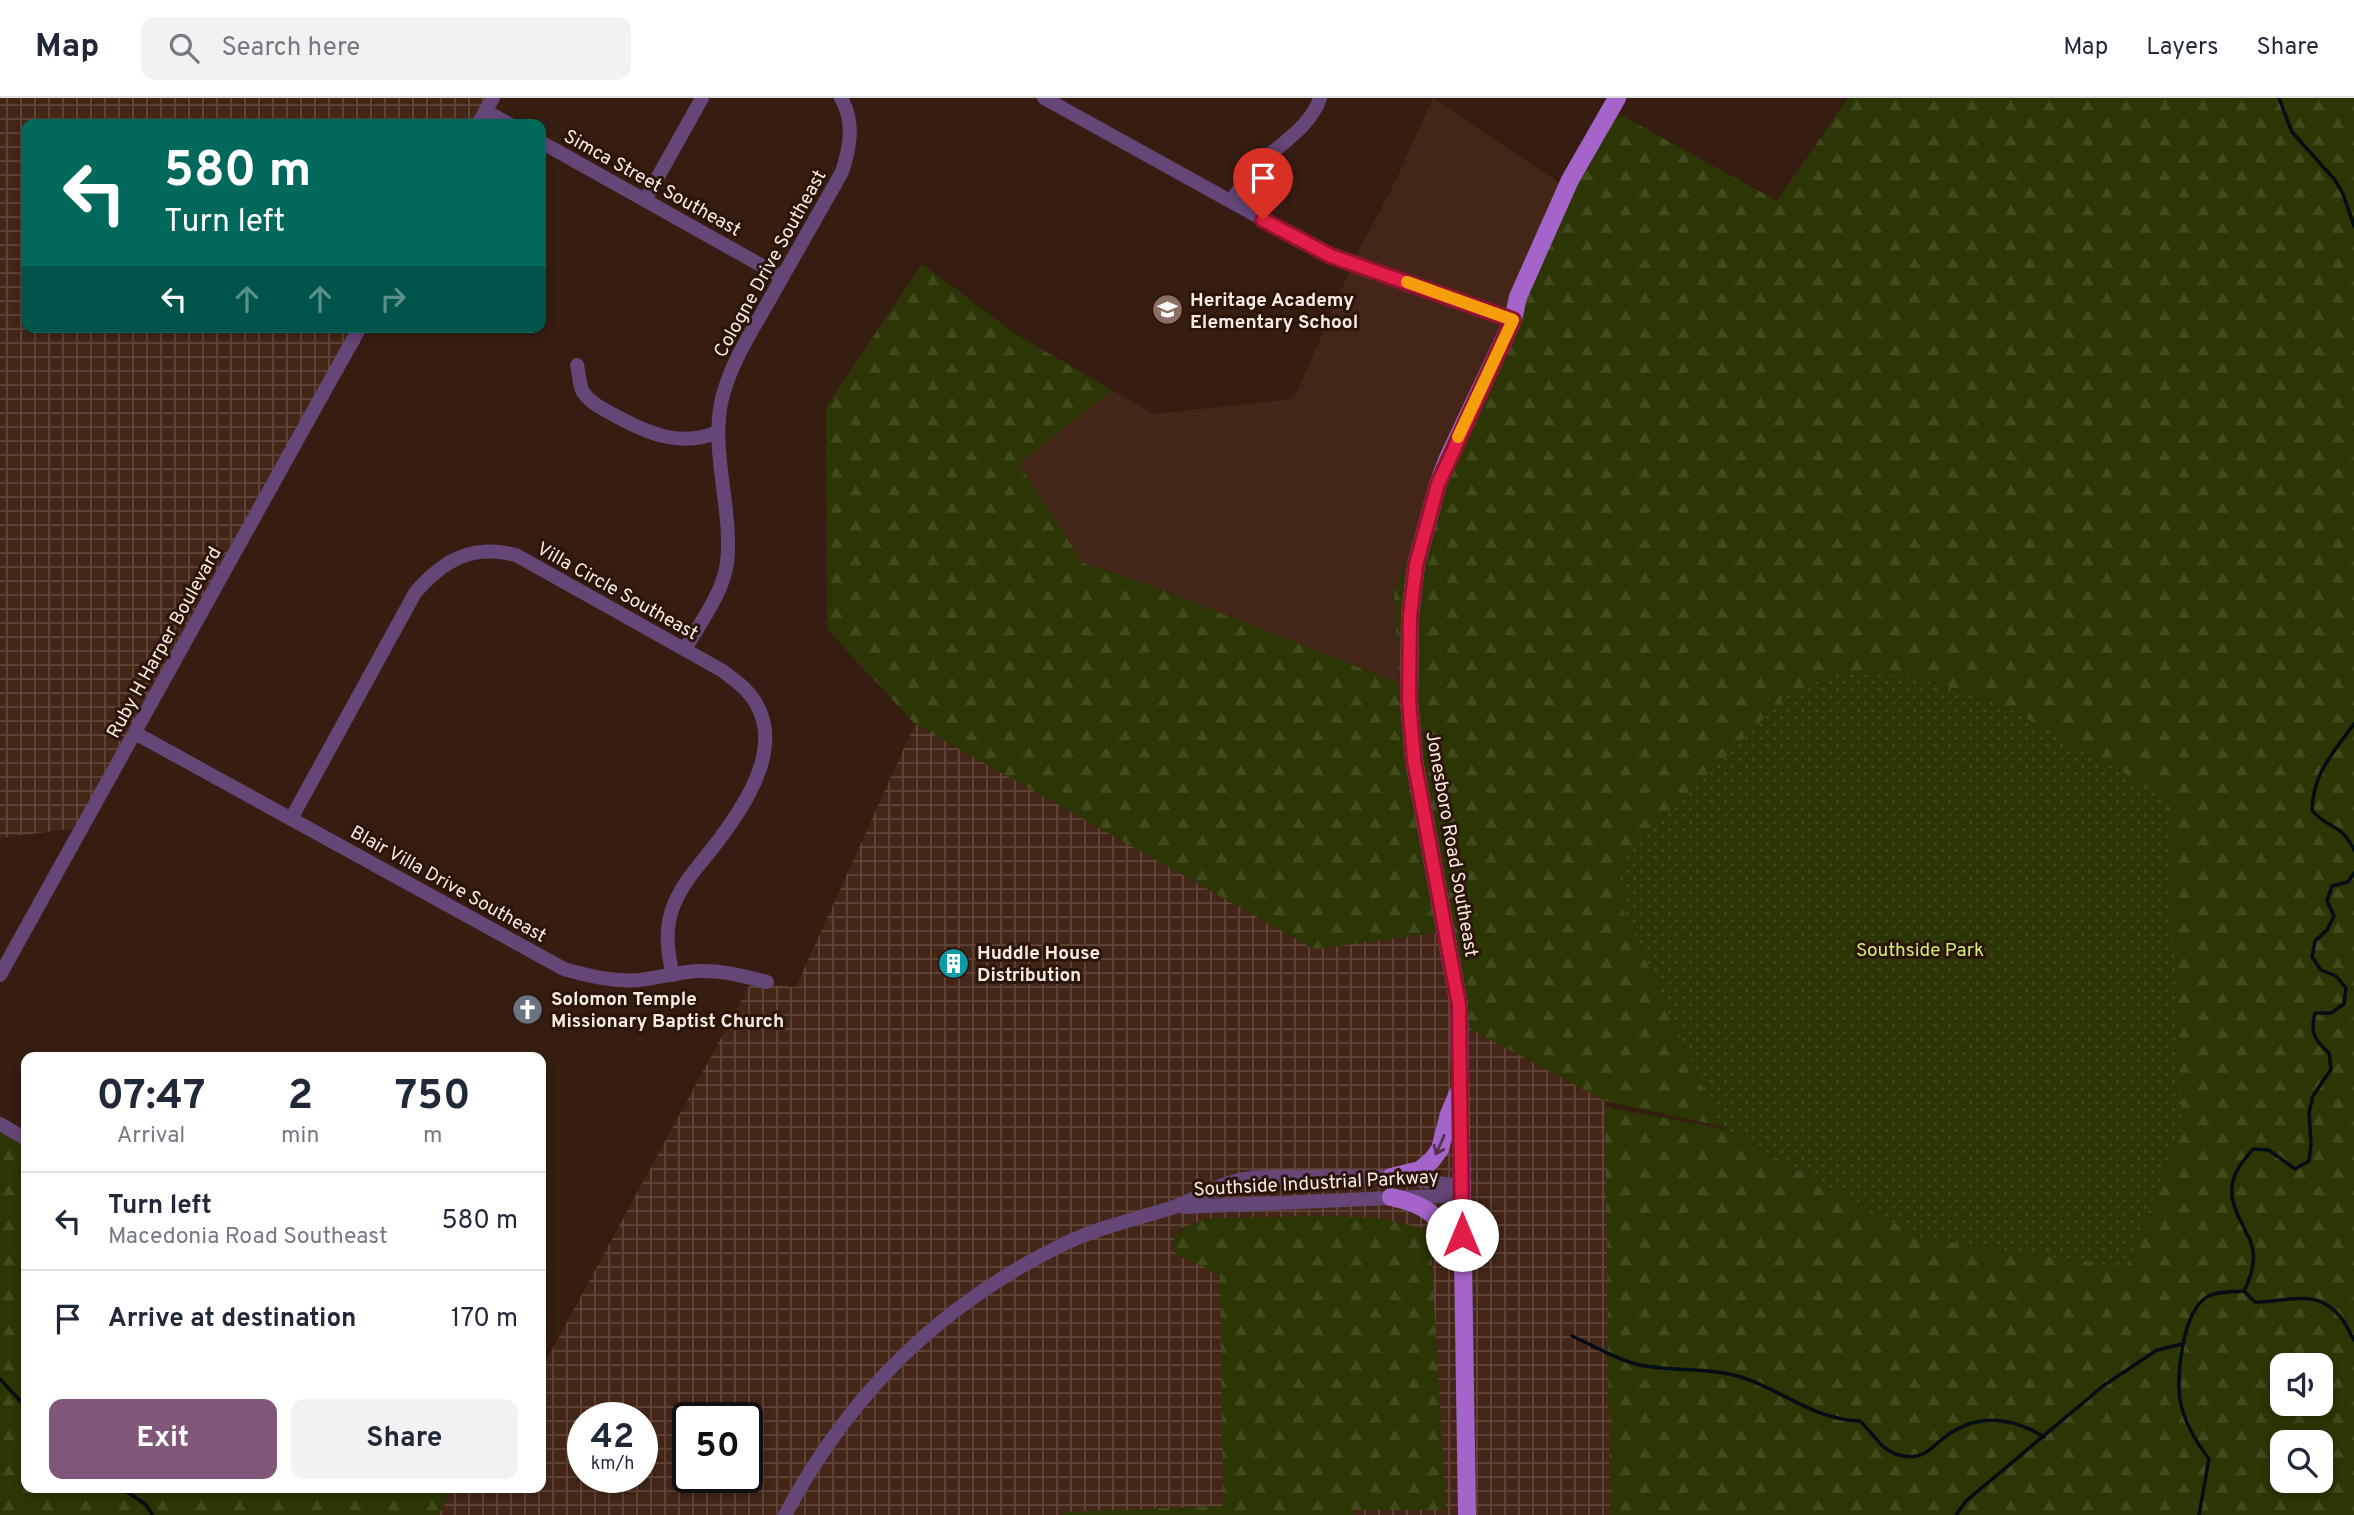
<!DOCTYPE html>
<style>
body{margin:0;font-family:Overpass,sans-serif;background:#f2f2f3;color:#1f2937;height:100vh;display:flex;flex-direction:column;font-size:26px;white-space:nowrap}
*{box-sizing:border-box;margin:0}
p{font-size:23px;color:#747a83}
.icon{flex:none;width:38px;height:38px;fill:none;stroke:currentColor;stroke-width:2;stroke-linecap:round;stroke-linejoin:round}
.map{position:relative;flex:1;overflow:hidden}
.panel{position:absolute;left:21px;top:954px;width:525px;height:441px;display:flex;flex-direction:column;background:#fff;border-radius:14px;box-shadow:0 4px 10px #0003}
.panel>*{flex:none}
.guide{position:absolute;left:21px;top:21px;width:525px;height:214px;border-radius:14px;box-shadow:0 4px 10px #0003;background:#00695c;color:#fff;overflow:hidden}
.controls{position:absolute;left:2270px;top:1255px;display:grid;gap:14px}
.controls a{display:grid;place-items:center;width:63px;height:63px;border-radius:14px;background:#fff;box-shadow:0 4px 10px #0003;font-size:35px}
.speed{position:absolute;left:567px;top:1304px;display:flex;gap:14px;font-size:35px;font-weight:700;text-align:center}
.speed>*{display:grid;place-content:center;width:91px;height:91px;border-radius:50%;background:#fff;box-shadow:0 4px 10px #0003;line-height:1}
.speed small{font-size:18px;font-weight:400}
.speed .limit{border:4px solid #111;border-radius:10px;background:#fff;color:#111}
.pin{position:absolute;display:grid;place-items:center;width:60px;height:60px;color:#fff;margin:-72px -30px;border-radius:50% 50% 50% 0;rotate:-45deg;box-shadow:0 0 7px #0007}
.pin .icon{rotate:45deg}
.me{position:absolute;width:77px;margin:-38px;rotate:0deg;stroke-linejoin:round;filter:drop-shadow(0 0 5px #0008)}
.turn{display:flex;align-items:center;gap:24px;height:147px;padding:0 28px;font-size:32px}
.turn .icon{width:91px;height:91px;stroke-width:2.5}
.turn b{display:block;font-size:49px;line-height:60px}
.lanes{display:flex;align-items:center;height:66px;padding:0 28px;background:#0003;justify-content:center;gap:35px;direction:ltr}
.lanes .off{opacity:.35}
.eta{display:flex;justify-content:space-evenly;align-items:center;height:119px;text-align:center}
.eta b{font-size:42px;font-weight:700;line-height:49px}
.primary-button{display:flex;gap:14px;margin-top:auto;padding:14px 28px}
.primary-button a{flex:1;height:80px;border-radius:14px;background:#815779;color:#fff;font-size:28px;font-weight:700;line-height:80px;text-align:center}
.primary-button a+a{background:#f2f2f3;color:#1f2937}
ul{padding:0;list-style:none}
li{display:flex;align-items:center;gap:21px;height:98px;padding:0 28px;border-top:2px solid #e0e1e3}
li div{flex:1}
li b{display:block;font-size:26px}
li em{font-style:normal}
header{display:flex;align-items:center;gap:42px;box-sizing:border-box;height:98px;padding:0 35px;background:#fff;border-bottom:2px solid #e0e1e3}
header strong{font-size:33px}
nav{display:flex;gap:38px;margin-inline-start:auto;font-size:24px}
.search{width:490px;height:63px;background:#f2f2f3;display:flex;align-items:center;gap:18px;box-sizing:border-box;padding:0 24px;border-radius:14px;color:#747a83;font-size:26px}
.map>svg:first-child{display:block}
.built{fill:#442618}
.industrial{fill:url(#industrial-grid);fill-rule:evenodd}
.forest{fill:url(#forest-firs);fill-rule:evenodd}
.park{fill:url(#park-dots)}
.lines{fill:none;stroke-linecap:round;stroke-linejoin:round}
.stream{stroke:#030d16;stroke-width:3.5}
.minor{stroke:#644677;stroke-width:14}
.major{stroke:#a464c9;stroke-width:18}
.oneway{stroke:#55304c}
.route-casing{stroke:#92132f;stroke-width:18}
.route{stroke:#e11d48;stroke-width:12}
.slow{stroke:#f59e0b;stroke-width:12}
.labels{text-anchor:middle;stroke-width:6;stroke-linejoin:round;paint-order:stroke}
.street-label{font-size:19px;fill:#fbeae2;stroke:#2b1409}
.poi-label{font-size:19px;font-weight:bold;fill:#fbeae2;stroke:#2b1409;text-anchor:start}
.park-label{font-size:19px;fill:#cdf071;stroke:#2b1409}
</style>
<header>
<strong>Map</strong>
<div class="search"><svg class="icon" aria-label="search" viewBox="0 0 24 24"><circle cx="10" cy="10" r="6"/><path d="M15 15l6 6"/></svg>Search here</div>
<nav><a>Map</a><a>Layers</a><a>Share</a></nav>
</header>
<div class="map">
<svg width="2354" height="1417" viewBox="0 0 2354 1417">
<defs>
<pattern id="industrial-grid" width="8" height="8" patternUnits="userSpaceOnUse" patternTransform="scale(1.75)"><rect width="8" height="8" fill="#442618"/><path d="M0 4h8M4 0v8" fill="none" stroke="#604639"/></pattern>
<pattern id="forest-firs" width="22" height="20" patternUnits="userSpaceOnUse" patternTransform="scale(1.75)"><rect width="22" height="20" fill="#2b3604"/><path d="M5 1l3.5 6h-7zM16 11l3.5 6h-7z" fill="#404a1c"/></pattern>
<pattern id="park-dots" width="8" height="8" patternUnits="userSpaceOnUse" patternTransform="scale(1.75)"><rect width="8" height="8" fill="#2b3604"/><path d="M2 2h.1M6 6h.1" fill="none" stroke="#404a1c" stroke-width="1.8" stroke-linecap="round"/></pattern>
</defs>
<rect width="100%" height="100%" fill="#361d12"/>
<path class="built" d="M1433 0 1571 93 1394 492 1399 585 1147 486 1083 465 1019 366 1112 292 1154 316 1294 301 1355 160 1395 84Z"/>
<g class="industrial">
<path d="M0 0H490L477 26H26V229H369L84 729 0 740Z"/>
<path d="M915 626 1314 851 1449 833 1454 922 1605 1003 1614 1417H438L454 1390H541V1272L751 885 796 889ZM583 1320H642V1379H583ZM688 1320H747V1379H688Z"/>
</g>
<g class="forest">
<path d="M1848 0H2354V1417H1610L1605 1009 1724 1031 1923 1141 2004 608 1914 578 1836 576 1622 809 1720 1028 1605 1003 1454 922 1449 833 1314 851 915 626 827 531 826 309 922 166 1017 237 1112 292 1019 366 1083 465 1147 486 1399 585 1394 492 1610 11 1777 103ZM2282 1267H2320V1306H2282ZM2282 1344H2320V1382H2282Z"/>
<path d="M0 1025 26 1040V1390H454L438 1417H0Z"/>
<path d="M1327 1118 1379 1120 1430 1132 1446 1412H1354V1417H1062L1064 1414 1223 1408 1220 1178 1198 1166 1176 1157 1173 1142 1182 1130 1208 1120Z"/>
</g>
<path class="park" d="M1836 576 1913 578 2004 608 2167 699 2182 1029 2126 1169 1923 1141 1720 1028 1622 809 1623 759 1790 595Z"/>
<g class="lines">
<g class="stream">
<path d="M2279 0 2292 34 2335 82 2343 96 2354 128"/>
<path d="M2354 626C2333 655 2313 675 2312 712 2328 732 2341 724 2354 752"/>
<path d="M2244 1193C2251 1179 2257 1161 2251 1145 2244 1126 2227 1106 2233 1083 2236 1070 2245 1061 2253 1051L2269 1052 2295 1071 2309 1063 2311 1046 2309 1014 2313 998 2331 971 2329 955C2314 942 2310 934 2315 915H2331L2344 906 2346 890 2336 878 2321 872 2312 859 2315 843 2327 832 2334 818 2327 803 2332 788 2348 784 2354 775"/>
<path d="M2244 1193 2255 1204C2290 1204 2317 1188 2343 1222 2347 1228 2350 1236 2354 1242"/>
<path d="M1572 1238C1594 1248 1617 1262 1640 1267 1674 1274 1708 1269 1741 1279 1785 1293 1811 1321 1860 1323 1872 1334 1880 1350 1895 1356 1926 1366 1931 1347 1952 1334 1983 1315 2015 1321 2044 1339"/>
<path d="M0 1281 26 1309"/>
<path d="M121 1390 145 1406 153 1417"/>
<path d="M1956 1417 1966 1403 2103 1288 2157 1252 2183 1246"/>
<path d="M2199 1417 2209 1361C2196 1344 2184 1323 2180 1302 2176 1277 2183 1213 2207 1199 2216 1193 2233 1194 2244 1193"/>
</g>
<g class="minor">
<path d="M1044 0 1315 150 1513 222"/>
<path d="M485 13 509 26"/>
<path d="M478 26 493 0"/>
<path d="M541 44 782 179"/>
<path d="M645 102 702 0"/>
<path d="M1231 103C1239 92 1247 78 1257 68 1278 47 1311 29 1320 0"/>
<path d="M577 267C579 275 579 287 583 294 590 305 603 311 614 317 647 335 680 350 718 334"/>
<path d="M685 551C700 525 723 495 727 465 733 412 711 358 721 305 729 267 752 233 771 199 794 158 818 116 842 74 850 49 855 24 841 0"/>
<path d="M135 635 564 871C589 878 613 884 639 882 658 880 678 874 698 873 721 872 744 878 767 884"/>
<path d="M291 721 415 495C443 462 472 446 516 457L723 573C730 579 738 584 744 590 791 637 750 701 718 743 703 763 685 781 675 804 664 828 667 853 673 877"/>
<path d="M0 877 360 229"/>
<path d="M0 1026 26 1041"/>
<path d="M1184 1109 1462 1097"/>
<path d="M785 1417C850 1295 941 1205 1066 1145 1100 1129 1136 1121 1171 1110 1193 1103 1213 1088 1235 1083 1254 1078 1278 1079 1298 1079 1328 1079 1359 1078 1389 1079 1413 1080 1438 1086 1463 1088"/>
</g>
<g class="major">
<path d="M1391 1079 1420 1072 1432 1062 1440 1051 1449 1016 1458 995"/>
<path d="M1391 1099C1434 1108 1440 1122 1462 1158"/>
<path d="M1467 1417 1459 907 1414 662 1409 602 1410 518 1416 467 1438 386 1448 360 1513 222 1518 199 1570 82 1617 0"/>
</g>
</g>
<defs><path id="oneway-shaft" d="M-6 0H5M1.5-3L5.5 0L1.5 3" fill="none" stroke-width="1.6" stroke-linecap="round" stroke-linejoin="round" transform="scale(1.75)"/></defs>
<use class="oneway" href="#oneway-shaft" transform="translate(1440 1047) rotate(114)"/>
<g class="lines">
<defs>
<path id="route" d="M1263 122 1331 158 1513 222 1438 386 1416 467 1410 518 1409 602 1414 662 1459 907 1462 1137"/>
</defs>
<use href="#route" class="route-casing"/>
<use href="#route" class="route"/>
<path class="slow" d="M1407 184 1513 222 1458 339"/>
</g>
<defs>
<symbol id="school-disc" viewBox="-11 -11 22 22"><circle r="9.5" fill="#8d6e63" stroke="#2b1409"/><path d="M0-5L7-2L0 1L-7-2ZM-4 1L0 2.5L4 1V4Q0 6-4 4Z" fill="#fff"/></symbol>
<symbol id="building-disc" viewBox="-11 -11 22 22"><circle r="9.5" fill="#0f9aa8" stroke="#2b1409"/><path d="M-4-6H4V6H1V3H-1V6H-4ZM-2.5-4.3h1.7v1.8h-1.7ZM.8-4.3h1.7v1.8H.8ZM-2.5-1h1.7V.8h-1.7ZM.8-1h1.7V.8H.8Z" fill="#fff"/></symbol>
<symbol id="church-disc" viewBox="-11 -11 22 22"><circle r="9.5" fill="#6b7280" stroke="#2b1409"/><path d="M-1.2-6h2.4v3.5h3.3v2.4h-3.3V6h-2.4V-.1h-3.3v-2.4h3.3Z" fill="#fff"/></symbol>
</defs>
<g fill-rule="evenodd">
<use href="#school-disc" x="1150" y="194" width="35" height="35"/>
<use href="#building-disc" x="936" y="848" width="35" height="35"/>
<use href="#church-disc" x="510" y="894" width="35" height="35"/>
</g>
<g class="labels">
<g class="street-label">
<text transform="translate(653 84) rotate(29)" y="7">Simca Street Southeast</text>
<text transform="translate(769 165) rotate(-61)" y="7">Cologne Drive Southeast</text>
<text transform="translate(618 492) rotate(29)" y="7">Villa Circle Southeast</text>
<text transform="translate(163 544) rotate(-61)" y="7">Ruby H Harper Boulevard</text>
<text transform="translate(1453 746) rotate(80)" y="7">Jonesboro Road Southeast</text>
<text transform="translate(449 785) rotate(29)" y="7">Blair Villa Drive Southeast</text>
<text transform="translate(1316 1084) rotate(-3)" y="7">Southside Industrial Parkway</text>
</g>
<g class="poi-label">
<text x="1190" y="208">Heritage Academy<tspan x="1190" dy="22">Elementary School</tspan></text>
<text x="977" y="861">Huddle House<tspan x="977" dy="22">Distribution</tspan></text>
<text x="551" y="907">Solomon Temple<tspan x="551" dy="22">Missionary Baptist Church</tspan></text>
</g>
<g class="park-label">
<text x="1920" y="858">Southside Park</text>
</g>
</g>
</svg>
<div class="controls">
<a><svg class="icon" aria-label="sound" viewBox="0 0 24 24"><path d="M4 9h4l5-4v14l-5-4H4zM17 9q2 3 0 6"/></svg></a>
<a><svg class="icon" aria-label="search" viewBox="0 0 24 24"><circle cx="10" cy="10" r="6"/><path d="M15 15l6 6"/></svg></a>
</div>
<div class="speed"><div>42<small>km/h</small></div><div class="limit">50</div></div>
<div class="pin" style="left:1263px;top:122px;background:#d93025"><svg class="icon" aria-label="arrive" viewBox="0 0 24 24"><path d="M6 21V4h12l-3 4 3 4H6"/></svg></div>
<svg class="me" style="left:1462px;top:1137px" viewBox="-20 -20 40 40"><circle r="19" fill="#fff"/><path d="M0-13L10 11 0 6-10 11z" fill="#e11d48"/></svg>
<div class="guide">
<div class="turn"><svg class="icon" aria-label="left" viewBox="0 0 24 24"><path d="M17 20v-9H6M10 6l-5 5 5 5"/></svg><div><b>580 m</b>Turn left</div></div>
<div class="lanes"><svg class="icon" aria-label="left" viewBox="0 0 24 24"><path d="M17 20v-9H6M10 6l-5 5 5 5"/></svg><svg class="icon off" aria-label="ahead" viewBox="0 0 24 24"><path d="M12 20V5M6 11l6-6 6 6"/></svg><svg class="icon off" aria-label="ahead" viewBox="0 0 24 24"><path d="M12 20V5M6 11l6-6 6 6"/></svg><svg class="icon off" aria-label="right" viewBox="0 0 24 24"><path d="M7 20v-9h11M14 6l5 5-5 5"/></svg></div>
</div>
<section class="panel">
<div class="eta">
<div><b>07:47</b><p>Arrival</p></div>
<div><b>2</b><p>min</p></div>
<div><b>750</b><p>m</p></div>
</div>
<ul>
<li><svg class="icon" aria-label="left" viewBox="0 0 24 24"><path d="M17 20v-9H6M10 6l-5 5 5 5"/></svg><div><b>Turn left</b><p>Macedonia Road Southeast</p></div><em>580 m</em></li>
<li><svg class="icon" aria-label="arrive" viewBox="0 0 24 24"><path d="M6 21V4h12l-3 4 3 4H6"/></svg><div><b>Arrive at destination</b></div><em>170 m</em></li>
</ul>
<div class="primary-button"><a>Exit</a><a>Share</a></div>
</section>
</div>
